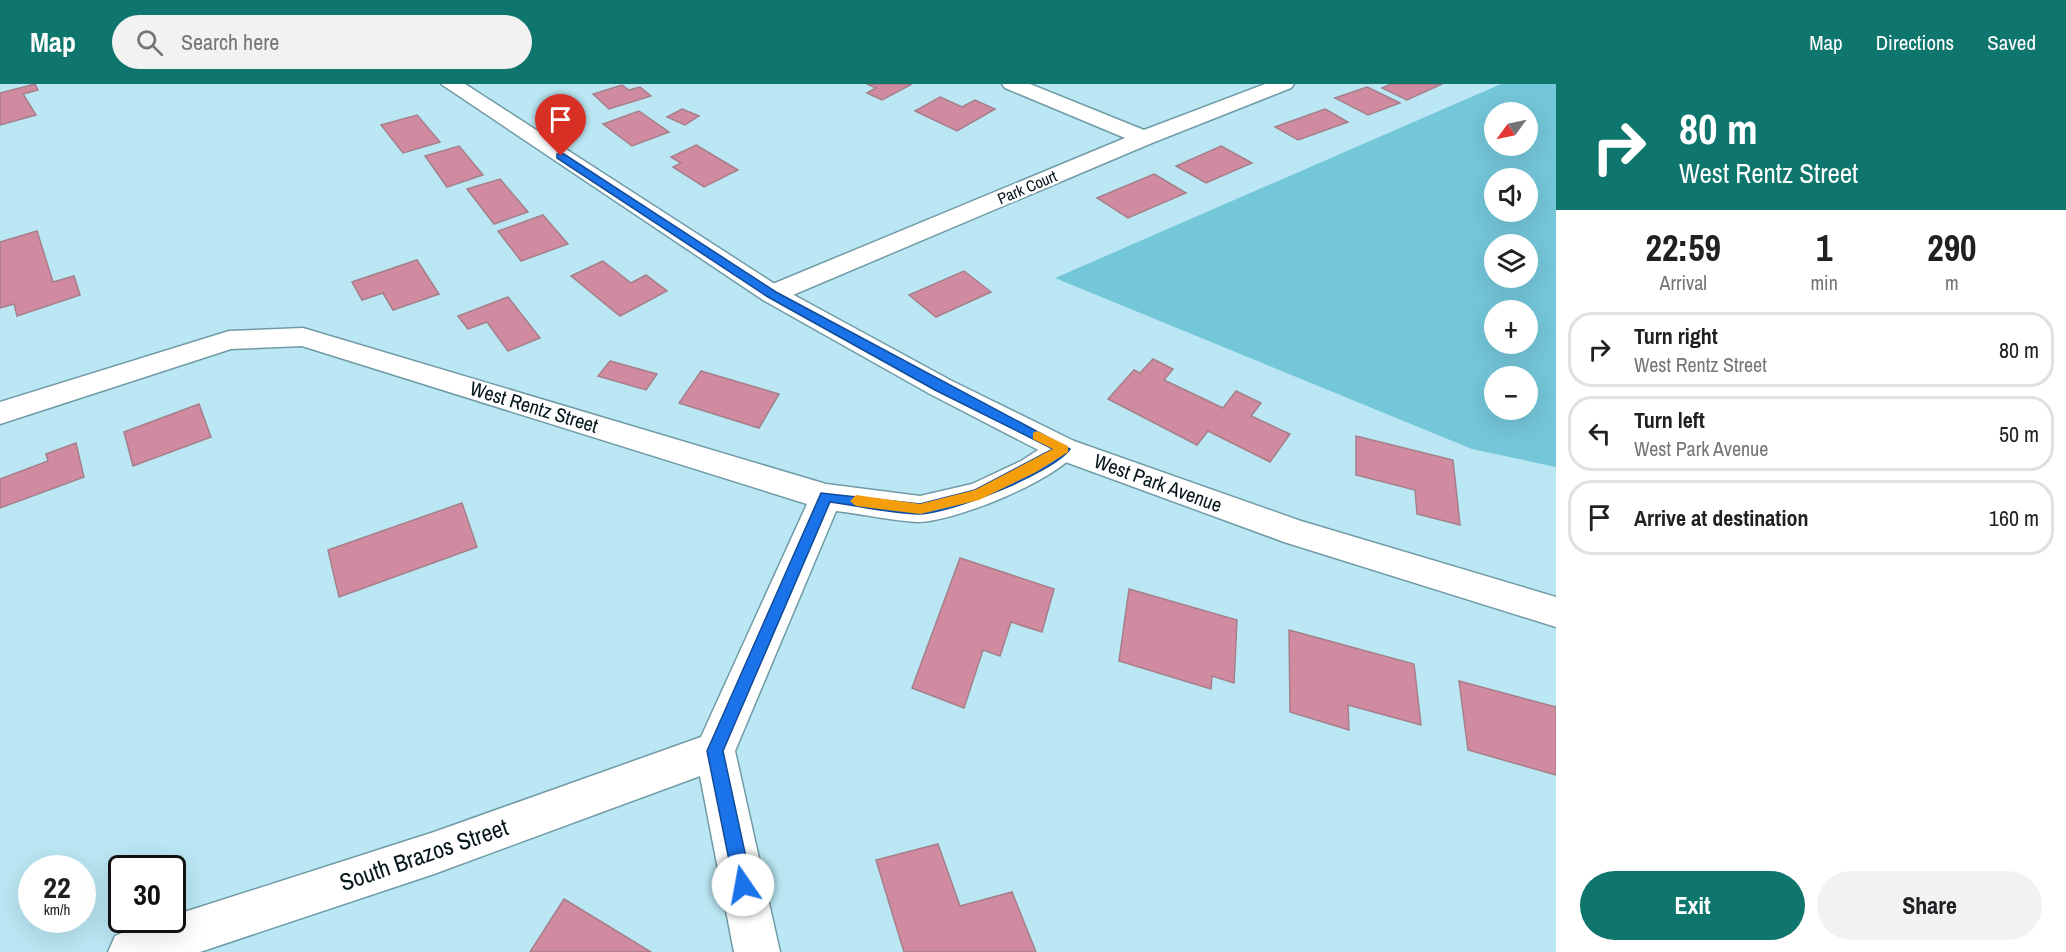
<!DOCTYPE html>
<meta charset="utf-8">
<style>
body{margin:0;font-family:"Archivo Narrow",sans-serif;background:#f2f2f2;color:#202124;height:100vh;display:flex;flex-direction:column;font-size:22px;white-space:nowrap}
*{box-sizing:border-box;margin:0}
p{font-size:20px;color:#757577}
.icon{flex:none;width:33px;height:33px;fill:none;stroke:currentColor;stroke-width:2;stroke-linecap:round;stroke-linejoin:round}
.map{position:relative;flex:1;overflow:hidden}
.drawer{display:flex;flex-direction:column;background:#fff;width:510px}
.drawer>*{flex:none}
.guide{background:#0f766e;color:#fff;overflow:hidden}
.needle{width:39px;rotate:237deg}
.buttons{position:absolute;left:1484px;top:18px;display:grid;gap:12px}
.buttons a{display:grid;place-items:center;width:54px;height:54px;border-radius:50%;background:#fff;box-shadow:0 6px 24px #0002;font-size:30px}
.speed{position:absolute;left:18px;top:771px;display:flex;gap:12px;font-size:30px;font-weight:700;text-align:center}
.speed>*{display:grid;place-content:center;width:78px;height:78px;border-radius:50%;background:#fff;box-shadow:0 6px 24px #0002;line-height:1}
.speed small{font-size:15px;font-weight:400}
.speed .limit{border:3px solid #111;border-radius:9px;background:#fff;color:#111}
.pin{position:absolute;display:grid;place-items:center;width:51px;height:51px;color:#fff;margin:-62px -26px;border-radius:50% 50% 50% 0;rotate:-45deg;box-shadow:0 0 6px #0007}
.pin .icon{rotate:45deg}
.me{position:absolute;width:66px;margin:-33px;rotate:348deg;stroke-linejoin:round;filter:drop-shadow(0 0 4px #0008)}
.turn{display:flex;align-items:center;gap:21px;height:126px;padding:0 24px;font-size:27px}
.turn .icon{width:78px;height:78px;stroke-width:2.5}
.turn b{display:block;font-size:42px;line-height:51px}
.eta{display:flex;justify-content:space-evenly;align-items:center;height:102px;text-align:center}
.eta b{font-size:36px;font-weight:700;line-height:42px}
.action{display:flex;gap:12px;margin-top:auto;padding:12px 24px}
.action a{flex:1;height:69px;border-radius:36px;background:#0f766e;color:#fff;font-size:24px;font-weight:700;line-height:69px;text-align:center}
.action a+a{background:#f2f2f2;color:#202124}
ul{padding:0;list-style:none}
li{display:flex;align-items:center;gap:18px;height:75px;margin:0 12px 9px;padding:0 12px;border:3px solid #e0e0e0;border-radius:24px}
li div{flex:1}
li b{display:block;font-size:22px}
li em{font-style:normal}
header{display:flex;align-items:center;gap:36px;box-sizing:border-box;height:84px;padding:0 30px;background:#0f766e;color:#fff}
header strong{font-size:28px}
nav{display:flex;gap:33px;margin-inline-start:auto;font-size:21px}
.search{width:420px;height:54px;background:#f2f2f2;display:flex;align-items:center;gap:15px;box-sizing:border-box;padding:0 21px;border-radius:33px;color:#757577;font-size:22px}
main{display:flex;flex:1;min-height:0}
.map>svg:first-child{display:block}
.green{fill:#74c6d9;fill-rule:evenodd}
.building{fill:#d08ba1;stroke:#a57f8a;stroke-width:1.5}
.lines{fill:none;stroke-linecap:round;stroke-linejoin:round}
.minor-casing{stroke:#709ba6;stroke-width:3}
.tertiary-casing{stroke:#709ba6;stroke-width:3}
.minor{fill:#fff;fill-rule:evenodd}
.tertiary{fill:#fff;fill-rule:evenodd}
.route{fill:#1a73e8;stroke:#114b97;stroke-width:1.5}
.slow{fill:#f59e0b}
.labels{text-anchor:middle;stroke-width:5;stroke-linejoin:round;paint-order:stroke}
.far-street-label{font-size:16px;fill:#06171b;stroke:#fff}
.street-label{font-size:20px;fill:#06171b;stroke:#fff}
.near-street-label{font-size:24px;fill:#06171b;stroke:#fff}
</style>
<header>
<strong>Map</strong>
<div class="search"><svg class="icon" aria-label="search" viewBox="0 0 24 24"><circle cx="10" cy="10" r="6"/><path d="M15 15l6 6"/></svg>Search here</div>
<nav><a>Map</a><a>Directions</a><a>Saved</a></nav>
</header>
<main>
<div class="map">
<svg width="1556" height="868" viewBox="0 0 1556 868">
<rect width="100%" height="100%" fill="#bae7f3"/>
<path class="green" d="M1501 0H1556V383L1472 365 1055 194ZM1494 28H1527V62H1494ZM1494 94H1527V128H1494ZM1494 160H1527V194H1494ZM1494 226H1527V260H1494ZM1494 292H1527V326H1494Z"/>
<g class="building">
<path d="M35 0 38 6 23 10 36 31 0 41V9Z"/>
<path d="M867 0H912L882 16 867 9 876 4Z"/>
<path d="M1391 0H1442L1407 16 1382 4Z"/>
<path d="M622 1 629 6 640 3 651 12 609 25 593 10Z"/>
<path d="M1367 3 1400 19 1368 31 1335 14Z"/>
<path d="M940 13 962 23 975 16 995 25 957 47 915 27Z"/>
<path d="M682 25 699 32 685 41 667 33Z"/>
<path d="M1325 25 1348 38 1298 56 1275 43Z"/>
<path d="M639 27 669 48 632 62 603 40Z"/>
<path d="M417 31 440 58 403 69 381 41Z"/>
<path d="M696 61 738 86 704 103 673 83 681 79 671 73Z"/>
<path d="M459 62 483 91 447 103 425 72Z"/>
<path d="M1221 62 1252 79 1206 99 1176 82Z"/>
<path d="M1154 90 1186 109 1128 134 1097 114Z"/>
<path d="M500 95 528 128 494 140 467 105Z"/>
<path d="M543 131 568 160 521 177 498 147Z"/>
<path d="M37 147 53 198 74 192 80 211 17 232 14 220 0 224V158Z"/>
<path d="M417 176 439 210 393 226 383 209 362 216 352 198Z"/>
<path d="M603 177 631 199 646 191 667 207 620 232 571 192Z"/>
<path d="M964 187 991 208 936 233 909 211Z"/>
<path d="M508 213 540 254 508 267 487 238 468 245 458 232Z"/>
<path d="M1153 275 1173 285 1164 296 1223 324 1236 307 1261 319 1251 332 1290 350 1270 378 1208 347 1197 361 1108 315 1134 286 1140 289Z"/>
<path d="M610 277 657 290 646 306 598 292Z"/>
<path d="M701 287 779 310 759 344 679 319Z"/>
<path d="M199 320 211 353 133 382 124 348Z"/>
<path d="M1356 352 1453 376 1460 441 1417 430 1415 406 1356 391Z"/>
<path d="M76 359 84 393 0 424V395L48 377 46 370Z"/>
<path d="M462 419 477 463 339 513 328 466Z"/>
<path d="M960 474 1054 505 1042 548 1011 538 1000 572 983 566 964 624 912 604Z"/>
<path d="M1129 505 1237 536 1234 599 1212 592 1211 605 1119 577Z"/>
<path d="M1289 546 1414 580 1421 641 1348 621 1349 646 1290 628Z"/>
<path d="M1459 597 1556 623V691L1468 666Z"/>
<path d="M938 760 960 822 1012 808 1036 868H904L876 776Z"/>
<path d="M564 815 651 868H530Z"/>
</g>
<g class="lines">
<defs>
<g id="minor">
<path d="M1002 0H1030L1144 46 1265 0H1294L1291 4 1152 59 781 216 772 218 763 216 759 210 763 204 1125 54 1005 4Z"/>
<path d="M303 244 826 400 920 412 972 400 1021 377 1052 357 1063 354 1074 357 1078 365C1062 395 953 438 918 438 892 437 863 430 836 427L735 667 780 868H734L700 692 434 790 200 868H108L115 852C133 844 153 836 172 836V832L434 748 701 653 807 420 302 262 231 265 0 340V318L229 247Z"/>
</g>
<path id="tertiary" d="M441 0H465L781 204 950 296 1074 357 1301 437 1556 513V543L1284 458 1052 373 930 310 763 216Z"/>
</defs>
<use href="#minor" class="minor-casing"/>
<use href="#tertiary" class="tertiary-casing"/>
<use href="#minor" class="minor"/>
<use href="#tertiary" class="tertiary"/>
</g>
<path class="route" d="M557 70H564L776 208 1070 365C1053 389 947 431 918 430 889 429 859 422 830 418L723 667 752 801 750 807 743 810 737 807 734 801 707 667 821 409 920 420 975 406 1053 365 935 306 768 213 557 74Z"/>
<path class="slow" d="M1037 347 1068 362V368L1036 388 979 416 920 430 856 422 850 417 856 411 920 420 975 406 1053 365 1033 355V349Z"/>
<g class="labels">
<g class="far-street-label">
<text transform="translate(1027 103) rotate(-23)" y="6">Park Court</text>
</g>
<g class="street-label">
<text transform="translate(534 323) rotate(17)" y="7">West Rentz Street</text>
<text transform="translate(1158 399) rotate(20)" y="7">West Park Avenue</text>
</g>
<g class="near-street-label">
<text transform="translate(424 771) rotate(-19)" y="8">South Brazos Street</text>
</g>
</g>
</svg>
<div class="buttons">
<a><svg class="needle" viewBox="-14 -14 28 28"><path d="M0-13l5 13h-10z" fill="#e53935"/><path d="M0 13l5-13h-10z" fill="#757577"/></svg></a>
<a><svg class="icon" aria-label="sound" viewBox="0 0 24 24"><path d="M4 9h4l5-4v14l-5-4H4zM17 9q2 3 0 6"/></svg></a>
<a><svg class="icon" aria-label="layers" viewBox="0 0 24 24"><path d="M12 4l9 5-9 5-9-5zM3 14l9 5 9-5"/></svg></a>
<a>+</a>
<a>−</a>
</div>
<div class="speed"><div>22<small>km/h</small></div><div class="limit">30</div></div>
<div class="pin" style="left:561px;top:72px;background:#d93025"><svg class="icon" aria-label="arrive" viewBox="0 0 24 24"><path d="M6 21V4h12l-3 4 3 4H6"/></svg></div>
<svg class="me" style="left:743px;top:801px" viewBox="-20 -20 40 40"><circle r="19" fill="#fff"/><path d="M0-13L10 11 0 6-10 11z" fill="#1a73e8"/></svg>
</div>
<section class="drawer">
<div class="guide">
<div class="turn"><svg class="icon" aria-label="right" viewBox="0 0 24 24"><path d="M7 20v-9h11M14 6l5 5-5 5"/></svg><div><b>80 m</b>West Rentz Street</div></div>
</div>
<div class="eta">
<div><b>22:59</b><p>Arrival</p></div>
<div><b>1</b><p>min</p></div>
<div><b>290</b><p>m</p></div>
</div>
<ul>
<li><svg class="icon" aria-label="right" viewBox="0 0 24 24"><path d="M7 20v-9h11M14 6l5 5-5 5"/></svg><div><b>Turn right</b><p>West Rentz Street</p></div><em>80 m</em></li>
<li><svg class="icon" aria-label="left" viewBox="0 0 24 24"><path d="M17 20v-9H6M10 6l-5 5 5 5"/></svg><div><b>Turn left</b><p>West Park Avenue</p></div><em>50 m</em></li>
<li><svg class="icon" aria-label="arrive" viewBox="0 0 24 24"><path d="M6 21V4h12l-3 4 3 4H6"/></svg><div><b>Arrive at destination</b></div><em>160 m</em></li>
</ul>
<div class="action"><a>Exit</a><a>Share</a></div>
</section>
</main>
